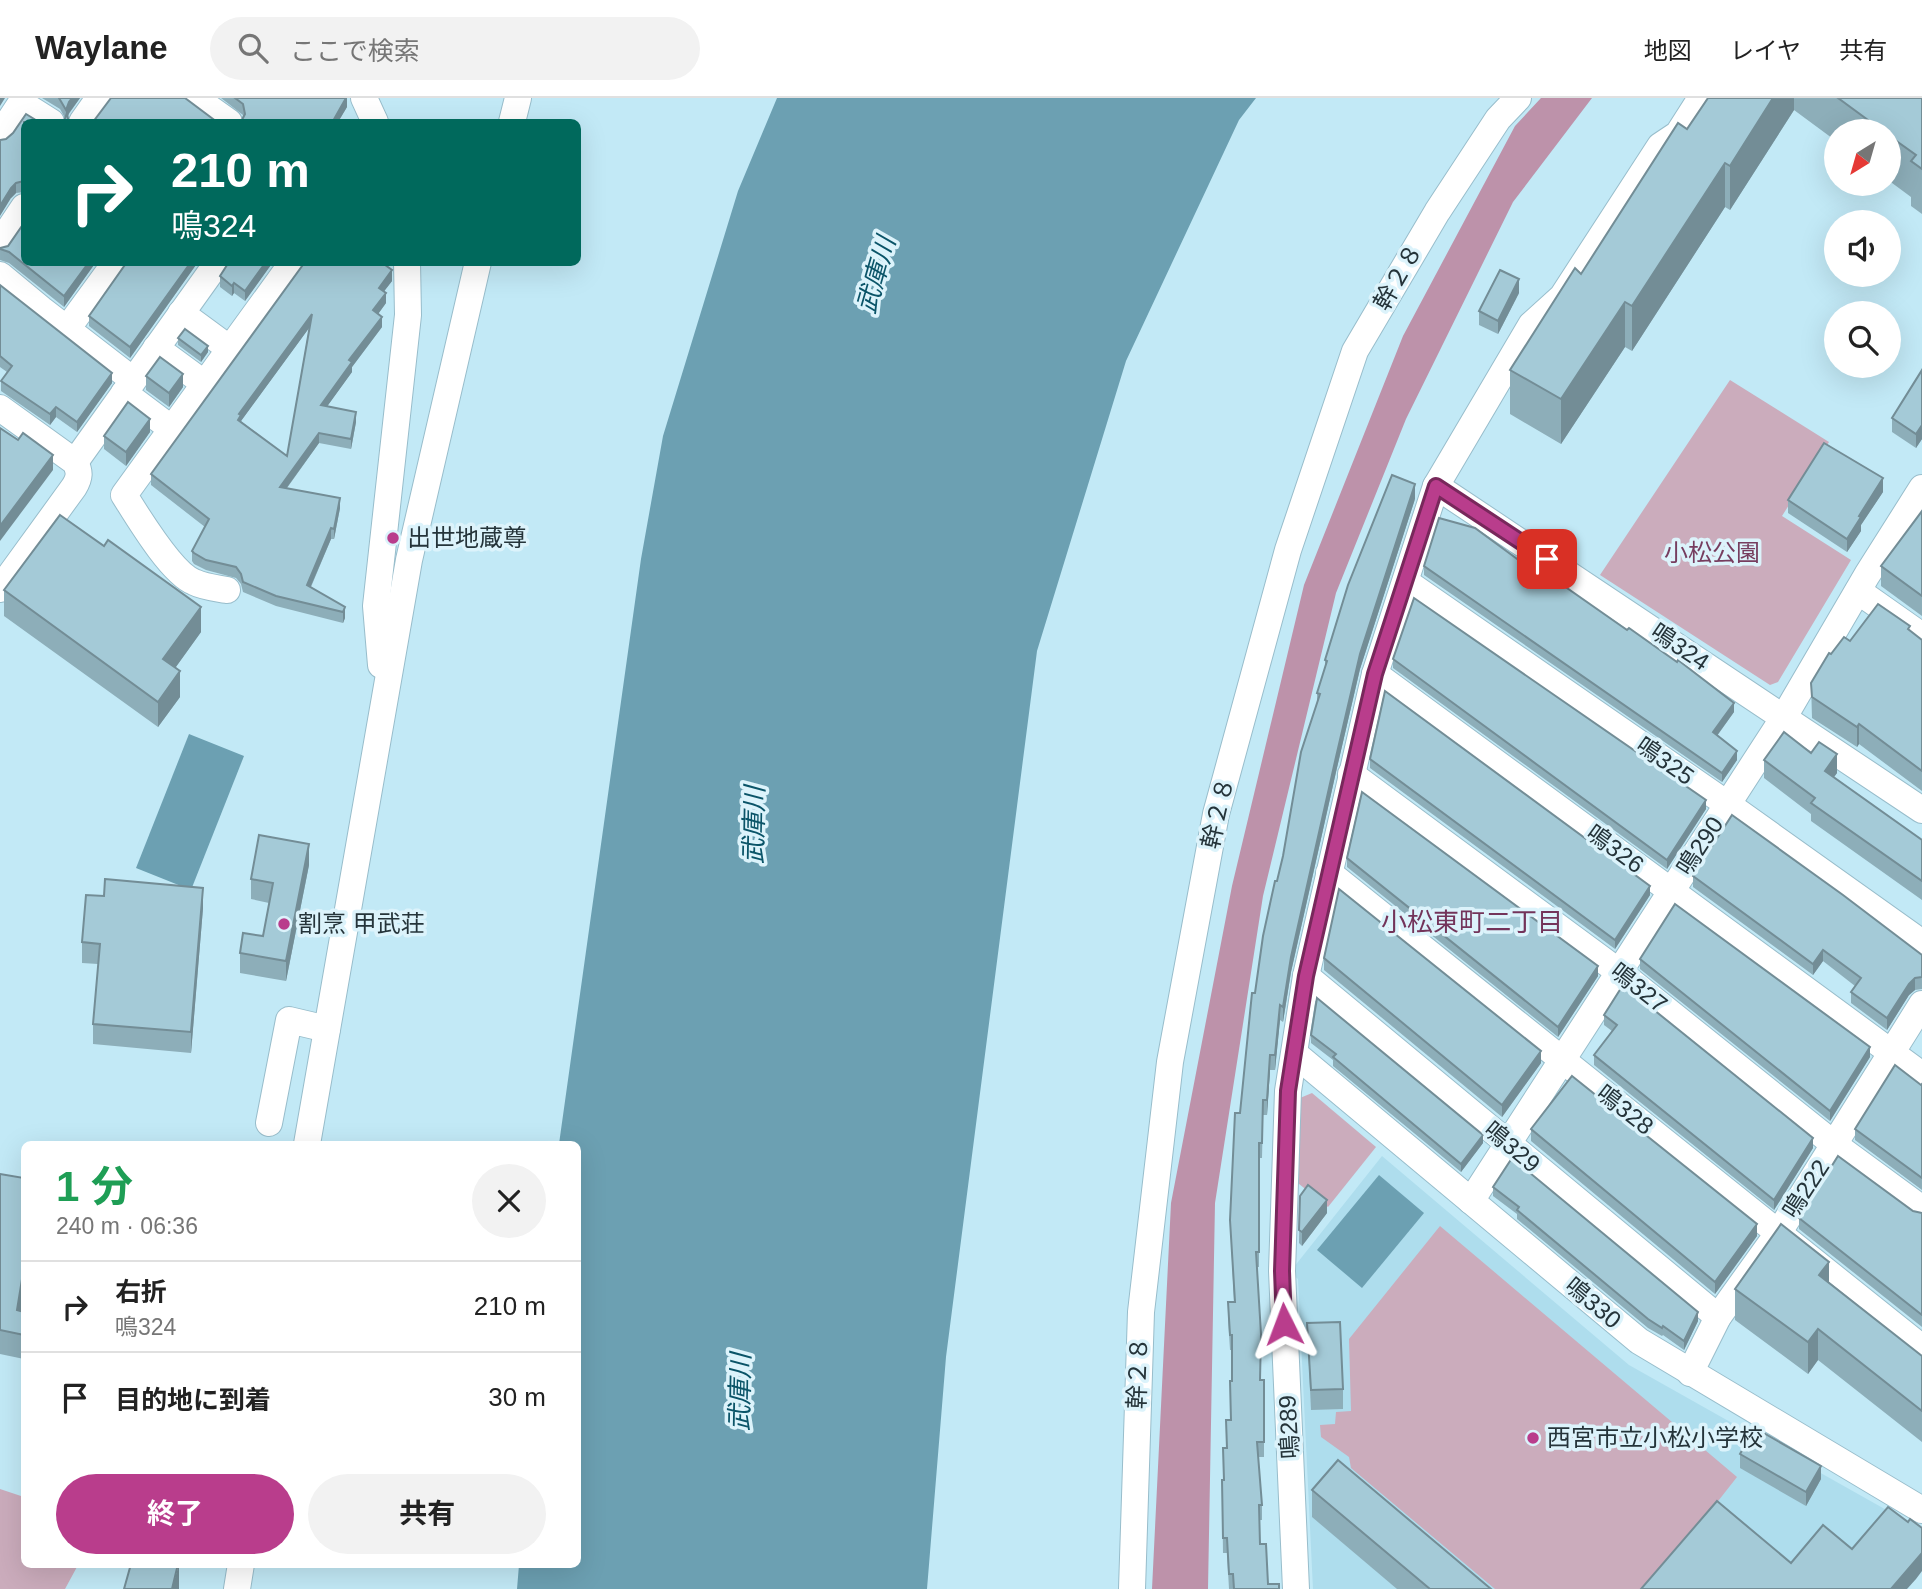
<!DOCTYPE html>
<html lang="ja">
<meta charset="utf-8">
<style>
body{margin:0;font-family:Arial,"Noto Sans JP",sans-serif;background:#f2f2f2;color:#222;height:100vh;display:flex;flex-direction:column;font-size:26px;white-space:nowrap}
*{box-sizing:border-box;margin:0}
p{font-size:23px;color:#767676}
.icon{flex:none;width:38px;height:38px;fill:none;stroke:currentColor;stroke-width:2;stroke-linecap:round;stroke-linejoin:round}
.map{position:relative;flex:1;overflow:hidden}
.sheet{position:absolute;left:21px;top:1043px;width:560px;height:427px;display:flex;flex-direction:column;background:#fff;border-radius:10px;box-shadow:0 7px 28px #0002}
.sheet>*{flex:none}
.guide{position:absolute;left:21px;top:21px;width:560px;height:147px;border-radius:10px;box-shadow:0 7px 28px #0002;background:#00695c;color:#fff;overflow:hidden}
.needle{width:46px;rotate:217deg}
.fabs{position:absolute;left:1824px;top:21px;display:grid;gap:14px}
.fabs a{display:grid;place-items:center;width:77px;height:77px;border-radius:50%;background:#fff;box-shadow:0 7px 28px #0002;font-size:35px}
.pin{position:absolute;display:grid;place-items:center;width:60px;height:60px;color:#fff;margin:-30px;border-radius:14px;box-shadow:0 4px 10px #0006}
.me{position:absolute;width:77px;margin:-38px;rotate:357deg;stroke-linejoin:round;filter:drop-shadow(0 0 5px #0008)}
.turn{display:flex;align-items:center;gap:24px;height:147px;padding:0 35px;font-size:32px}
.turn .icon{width:91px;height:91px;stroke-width:2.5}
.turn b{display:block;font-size:49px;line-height:60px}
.round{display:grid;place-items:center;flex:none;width:74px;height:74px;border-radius:37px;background:#f2f2f2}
.summary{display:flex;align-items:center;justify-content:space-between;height:119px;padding:0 35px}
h1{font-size:42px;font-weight:700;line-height:52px;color:#1e9e55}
.cta{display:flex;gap:14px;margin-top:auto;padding:14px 35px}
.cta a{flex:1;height:80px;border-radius:42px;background:#b93d8c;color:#fff;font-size:28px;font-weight:700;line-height:80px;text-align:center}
.cta a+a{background:#f2f2f2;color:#222}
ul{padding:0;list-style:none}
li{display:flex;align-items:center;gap:21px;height:91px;padding:0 35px;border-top:2px solid #e0e0e0}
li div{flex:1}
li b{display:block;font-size:26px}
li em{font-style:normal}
header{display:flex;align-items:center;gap:42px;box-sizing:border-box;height:98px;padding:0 35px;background:#fff;border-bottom:2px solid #e0e0e0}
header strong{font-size:33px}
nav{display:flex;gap:38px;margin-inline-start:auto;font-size:24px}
.search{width:490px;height:63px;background:#f2f2f2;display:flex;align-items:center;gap:18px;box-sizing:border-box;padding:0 24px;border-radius:38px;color:#767676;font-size:26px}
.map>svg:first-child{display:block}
.built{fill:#aedded}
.green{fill:#cbacbc}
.forest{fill:#bd92aa}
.water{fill:#6ca0b2}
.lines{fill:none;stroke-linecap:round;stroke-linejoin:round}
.minor-casing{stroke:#98bdcb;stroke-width:28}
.minor{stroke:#fff;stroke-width:26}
.wall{fill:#8daeb9;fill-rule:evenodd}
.shaded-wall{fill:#738d96}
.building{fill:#a4cad7;stroke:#738d96;stroke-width:2;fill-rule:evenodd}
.route-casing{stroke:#78285b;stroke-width:18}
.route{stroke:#b93d8c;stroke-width:12}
.poi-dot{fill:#b93d8c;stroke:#dcf3fb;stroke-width:2.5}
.labels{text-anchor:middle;stroke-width:7;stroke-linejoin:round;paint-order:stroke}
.street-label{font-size:24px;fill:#25343a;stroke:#dcf3fb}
.poi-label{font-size:24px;fill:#25343a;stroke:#dcf3fb;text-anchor:start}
.park-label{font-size:24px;fill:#763d5f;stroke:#dcf3fb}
.water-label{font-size:26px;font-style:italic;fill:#0a5468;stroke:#dcf3fb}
.neighbourhood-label{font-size:26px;fill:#73345a;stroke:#dcf3fb}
</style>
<header>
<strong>Waylane</strong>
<div class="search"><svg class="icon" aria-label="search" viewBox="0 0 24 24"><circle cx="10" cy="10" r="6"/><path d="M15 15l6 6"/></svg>ここで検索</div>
<nav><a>地図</a><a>レイヤ</a><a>共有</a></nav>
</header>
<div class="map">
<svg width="1922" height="1491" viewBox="0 0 1922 1491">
<rect width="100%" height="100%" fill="#c2e9f6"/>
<path class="built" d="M1382 1058 1629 1267 1890 1414 1826 1491H1313L1298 1181 1290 1174Z"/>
<g class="green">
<path d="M1730 282 1829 344 1782 418 1851 462 1778 584 1770 587 1600 477Z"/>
<path d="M1312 995 1376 1049 1328 1109 1294 1082 1300 1000Z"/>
<path d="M1440 1128 1737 1379 1649 1491H1495L1351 1370 1349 1359 1321 1339 1320 1327 1335 1326 1336 1314 1351 1313 1349 1241Z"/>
<path d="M0 1391 24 1399V1466L78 1467 65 1491H0Z"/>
</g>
<path class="forest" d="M1541 0H1592L1513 104 1406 321 1336 495 1263 798 1215 1105 1208 1491H1152L1171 1105 1232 788 1304 487 1403 238 1515 28Z"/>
<g class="water">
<path d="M777 0H1256L1239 22 1126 263 1037 553 946 1259 927 1491H517L519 1467 578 1466V1046H559L641 461 663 338 738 93Z"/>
<path d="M189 636 244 658 191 792 136 770Z"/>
<path d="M1379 1077 1424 1115 1362 1190 1317 1152Z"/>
</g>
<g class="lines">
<defs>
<g id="minor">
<path d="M195 0 229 24"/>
<path d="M364 0 375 24"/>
<path d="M82 24 99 0"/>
<path d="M512 24 518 0"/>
<path d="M0 37 21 5 51 24"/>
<path d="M0 145 24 109"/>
<path d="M0 177 41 211 133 282"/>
<path d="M181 215 230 251"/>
<path d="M67 231 116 164"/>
<path d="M156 250 205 286"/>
<path d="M124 295 172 331"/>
<path d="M0 310 75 364C80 374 80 379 74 389L0 491"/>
<path d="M75 364 218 164"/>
<path d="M1436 388 1922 712"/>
<path d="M1406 484 1727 706 1922 845"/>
<path d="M227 492C216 490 204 489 194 484 171 475 138 419 124 397L293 164"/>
<path d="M1858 493 1922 538"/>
<path d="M381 567 376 508 408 217 407 164"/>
<path d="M1375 576 1922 977"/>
<path d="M1351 676 1619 874 1835 1047 1922 1111"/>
<path d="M1329 775 1922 1250"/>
<path d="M1306 878 1718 1219"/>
<path d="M1295 956 1639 1243 1922 1412"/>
<path d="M269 1025 289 922 327 931"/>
<path d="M307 1046 409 462 478 164"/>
<path d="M1471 1103 1784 619 1867 477 1922 390"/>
<path d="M1690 1275 1718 1219 1779 1134 1922 906"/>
<path d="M237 1491 241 1466"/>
<path d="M1132 1491 1141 1214 1170 964 1216 716 1288 452 1355 253 1437 114 1498 21 1518 0"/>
<path d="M1296 1491 1282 1173 1288 993 1306 878 1375 576 1436 388 1531 227 1562 199 1660 48 1678 36 1701 0"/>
</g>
</defs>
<use href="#minor" class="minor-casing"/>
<use href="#minor" class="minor"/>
</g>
<g class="wall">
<path d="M42 0H80L64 23 65 20 60 11Z"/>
<path d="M221 0H347V9L338 24H240L242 22 243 17Z"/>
<path d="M1708 0H1922V116L1911 108V99L1888 82V33H1836V43L1794 12 1730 112 1725 109 1632 253 1625 249 1561 346 1510 316V272L1687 31Z"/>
<path d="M24 24V94L16 95 11 100 6 41Z"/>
<path d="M8 148 24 164H96L64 209 9 165 0 162V150Z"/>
<path d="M198 164 130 260 89 228V218Z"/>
<path d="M273 164 245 203 234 195 232 198 220 189V178Z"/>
<path d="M305 164H383L382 165 392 183 384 193 386 205 378 216 382 229 352 269V274L327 308 356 324 351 351 319 345 287 390 340 410 334 441H331L311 489 345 509V520L343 525 276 508 243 494 241 486 236 480 206 472 194 466 192 463V453L205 429 151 387V376ZM309 230 287 358 241 323Z"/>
<path d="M0 187 112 285 77 334 56 319 50 327 1 293V283L7 274 0 269Z"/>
<path d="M1519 195 1498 236 1479 227V213Z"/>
<path d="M178 240 208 254 201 264 178 247Z"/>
<path d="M1922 272V341L1916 350 1892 334V320Z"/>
<path d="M146 278 183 289 169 309 146 292Z"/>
<path d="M150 334 126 368 104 351V338Z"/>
<path d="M1883 394 1861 427V433L1847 454 1788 415V402Z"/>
<path d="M1415 401 1360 571 1336 674 1291 874 1283 924 1280 922 1275 972H1270L1267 1017H1263L1262 1060H1259V1169H1257L1260 1282H1264V1359H1258L1262 1407V1422H1260V1446L1268 1486 1279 1491H1229L1227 1455H1223L1222 1382H1224L1226 1350 1230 1322 1232 1283V1252H1230L1228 1219V1204H1234L1230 1122 1240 1015 1255 895 1277 783 1317 606V595L1325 570V562Z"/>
<path d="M1922 413V518L1881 488V468Z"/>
<path d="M1424 468 1551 486 1734 614 1717 638 1737 662 1722 684 1424 477Z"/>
<path d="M4 492 201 534 175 570 180 599 158 629 4 518Z"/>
<path d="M1910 533 1922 542V693L1859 646 1857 649 1812 620 1811 585 1831 556 1850 543Z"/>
<path d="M1393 561 1706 711 1667 771 1393 570Z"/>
<path d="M1370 661 1650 797 1615 851 1370 670Z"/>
<path d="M1764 662 1837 675 1834 679 1922 742V802L1811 723V716L1764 680Z"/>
<path d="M1347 760 1598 878 1558 939 1347 769Z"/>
<path d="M309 767 286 883 240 875V855L263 838 269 805 251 801V781Z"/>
<path d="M1693 778 1922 857V891L1915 892 1909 897 1887 932 1851 905V894L1855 888 1823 863 1813 877 1693 789Z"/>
<path d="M203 810 191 955 93 946V926L98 866 82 865V844Z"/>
<path d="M1324 860 1541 965 1502 1019 1324 872Z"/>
<path d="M1640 861 1870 959 1830 1023 1640 871Z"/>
<path d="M1604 917 1813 1050 1774 1112 1594 967V957L1612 933 1604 927Z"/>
<path d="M1311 937 1483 1045 1461 1074 1333 968V962L1311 945Z"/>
<path d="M1922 986V1092L1855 1042V1031Z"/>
<path d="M1531 1031 1757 1138 1715 1196 1531 1043Z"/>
<path d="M0 1076 24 1080V1193L21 1213 24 1214V1261L0 1256Z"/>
<path d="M1493 1089 1698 1223 1684 1252 1663 1237 1662 1238 1648 1230 1517 1121V1116L1493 1098Z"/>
<path d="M1300 1098 1327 1115 1302 1148 1299 1145Z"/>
<path d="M1913 1113 1922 1115V1229L1799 1131V1120Z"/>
<path d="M1829 1184 1922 1258V1344L1818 1262 1808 1276 1735 1222V1191Z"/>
<path d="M1307 1225 1343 1291V1311L1311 1312Z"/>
<path d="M1740 1356 1821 1381 1806 1408 1740 1370Z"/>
<path d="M1312 1392 1491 1491H1397L1312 1419Z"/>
</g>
<g class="shaded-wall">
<path d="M0 0H5L0 8Z"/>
<path d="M72 0H80L69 15 66 23V12L69 4Z"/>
<path d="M346 0H347V9L338 24H333Z"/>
<path d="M1773 0H1794V12L1730 112V68Z"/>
<path d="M1725 65V109L1632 253V208Z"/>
<path d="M16 85V95L11 100 0 118V108L11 90Z"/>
<path d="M89 164H96L64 209V198Z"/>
<path d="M191 164H198L130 260V249Z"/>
<path d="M266 164H273L245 203V193Z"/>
<path d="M392 172V183L379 200V190Z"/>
<path d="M1519 181V195L1498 236V223Z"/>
<path d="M234 185V195L232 198V188Z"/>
<path d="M386 195V205L373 223V212Z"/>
<path d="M1625 204V249L1561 346V301Z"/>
<path d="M312 216V226L241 323V328L238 322 239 316Z"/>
<path d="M382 219V229L352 269V274L321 317V307L349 262Z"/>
<path d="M208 248V254L201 264V257Z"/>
<path d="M112 275V285L77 334V324Z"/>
<path d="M183 276V289L169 309V295Z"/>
<path d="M56 309V319L50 327V316Z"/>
<path d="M356 314V324L351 351V341Z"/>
<path d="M150 321V334L126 368V354Z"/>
<path d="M1922 327V341L1916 350V336Z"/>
<path d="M319 335V345L280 399V389Z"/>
<path d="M53 357V372L0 443V428Z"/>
<path d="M1883 380V394L1861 427V433L1847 454V441L1859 418Z"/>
<path d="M1415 386V401L1360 571 1336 674 1291 874 1283 924V909L1291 859 1336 659 1360 556Z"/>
<path d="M340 400V410L334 441V431Z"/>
<path d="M331 430V441L307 497V487Z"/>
<path d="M201 509V534L163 587V561Z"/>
<path d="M345 509V520L343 525V514Z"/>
<path d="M180 573V599L158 629V604Z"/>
<path d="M1734 605V614L1713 643V634Z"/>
<path d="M1859 626V646L1857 649V629Z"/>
<path d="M1737 653V662L1722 684V675Z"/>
<path d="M1837 656V675L1825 691V673Z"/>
<path d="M1706 702V711L1667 771V762Z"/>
<path d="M309 746V767L286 883V863Z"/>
<path d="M1650 788V797L1615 851V842Z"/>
<path d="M203 790V810L191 955V934Z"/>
<path d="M1823 852V863L1813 877V866Z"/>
<path d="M1598 868V878L1558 939V929Z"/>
<path d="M1915 880V892L1909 897 1887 932V920L1909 886Z"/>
<path d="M1280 907V922L1275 972V957Z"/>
<path d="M1870 949V959L1830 1023V1013Z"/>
<path d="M1541 953V965L1502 1019V1007Z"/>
<path d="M1270 957V972L1267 1017V1002Z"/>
<path d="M1483 1037V1045L1461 1074V1066Z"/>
<path d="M1813 1040V1050L1774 1112V1102Z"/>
<path d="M1327 1102V1115L1302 1148V1134Z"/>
<path d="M1757 1126V1138L1715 1196V1184Z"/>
<path d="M1829 1164V1196L1819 1177Z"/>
<path d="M24 1169V1193L17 1237V1212Z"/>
<path d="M1698 1214V1223L1684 1252V1243Z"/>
<path d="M1818 1231V1262L1808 1276V1244Z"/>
<path d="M1821 1368V1381L1806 1408V1394Z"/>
<path d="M1922 1455V1473L1916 1481 1907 1491H1891Z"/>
<path d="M179 1466V1491H172Z"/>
</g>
<g class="building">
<path d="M59 0H72L69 4 66 12Z"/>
<path d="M111 0H185L217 24H93Z"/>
<path d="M235 0H346L333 23 335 24H262L259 23 257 24H240L242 22 245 16 243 6Z"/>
<path d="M1708 0H1773L1730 68 1725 65 1632 208 1625 204 1561 301 1510 272 1575 170 1581 176 1678 25 1687 31Z"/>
<path d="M1838 0H1922V71L1911 63 1916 57 1888 37V33H1883Z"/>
<path d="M67 15 68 21 71 24H62L64 23Z"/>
<path d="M26 16 39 24H24V83L16 85 11 90 0 108V42L6 41 13 35Z"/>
<path d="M24 125V164H89L64 198 9 154 0 151V150L8 148Z"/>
<path d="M127 164H191L130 249 89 218Z"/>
<path d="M229 164H266L245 193 234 185 232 188 220 178Z"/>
<path d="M305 164H381L392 172 379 190 386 195 373 212 382 219 349 262 352 264 321 307 356 314 351 341 319 335 280 389 340 400 334 431 331 430 307 487 345 509 343 514 276 498 243 484 241 476 236 469 206 462 194 455 192 453 209 421 151 376ZM312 216 287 358 238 322 241 317 239 316Z"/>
<path d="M1500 172 1519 181 1498 223 1479 213Z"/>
<path d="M0 187 112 275 77 324 56 309 50 316 1 283 12 268 0 258Z"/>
<path d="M185 231 208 248 201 257 178 240Z"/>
<path d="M160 259 183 276 169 295 146 278Z"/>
<path d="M1922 272V327L1916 336 1892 320Z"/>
<path d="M128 304 150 321 126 354 104 338Z"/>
<path d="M0 330 18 342 23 335 53 357 0 428Z"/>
<path d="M1824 345 1883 380 1859 418 1861 419 1847 441 1788 402Z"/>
<path d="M1392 377 1415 386 1360 556 1336 659 1291 859 1283 909 1280 907 1275 957H1270L1267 1002H1263L1262 1045H1259V1154H1256L1261 1236 1260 1282H1264V1344H1257L1262 1407H1259L1260 1446H1266L1268 1486H1279V1491H1234L1233 1476H1229L1227 1440H1223L1222 1382H1224L1223 1350H1227L1226 1322H1231L1230 1283H1232V1237H1230L1228 1204H1235L1230 1122 1235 1015H1240L1252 895H1255L1263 838 1275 783H1277L1283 758 1301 654 1320 596 1317 595 1327 563 1325 562 1348 487Z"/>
<path d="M1922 413V498L1881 468Z"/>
<path d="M60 417 104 448 108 442 201 509 163 561 180 573 158 604 4 492Z"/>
<path d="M1439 420 1475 430 1551 486 1554 481 1627 532 1629 530 1677 564 1678 562 1734 605 1713 634 1737 653 1722 675 1424 468Z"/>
<path d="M1414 500 1706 702 1667 762 1393 561Z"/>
<path d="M1878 506 1910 528 1908 531 1922 542V673L1859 626 1857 629 1812 599 1811 585 1829 555 1831 556 1844 539 1850 543Z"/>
<path d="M1385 593 1650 788 1615 842 1370 661Z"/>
<path d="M1784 634 1811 655 1819 644 1837 656 1825 673 1922 742V783L1811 705 1815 700 1764 662Z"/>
<path d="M1362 694 1598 868 1558 929 1347 760Z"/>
<path d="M1732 717 1843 797 1922 857V879L1915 880 1909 886 1887 920 1851 894 1861 880 1823 852 1813 866 1693 778Z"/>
<path d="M259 737 309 746 286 863 240 855 243 835 263 838 273 785 251 781Z"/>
<path d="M105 781 203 790 191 934 93 926 100 846 82 844 86 797 104 798Z"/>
<path d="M1339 791 1541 953 1502 1007 1324 860Z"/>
<path d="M1675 806 1870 949 1830 1013 1640 861Z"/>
<path d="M1623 887 1813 1040 1774 1102 1594 957 1617 927 1604 917Z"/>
<path d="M1317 900 1483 1037 1461 1066 1333 959 1336 956 1311 937Z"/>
<path d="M1895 967 1921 987 1922 986V1080L1855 1031Z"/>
<path d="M1572 978 1757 1126 1715 1184 1531 1031Z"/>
<path d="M1838 1058 1913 1113 1922 1115V1217L1799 1120Z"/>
<path d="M1512 1060 1698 1214 1684 1243 1663 1228 1662 1230 1648 1221 1517 1112 1519 1109 1493 1089Z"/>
<path d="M0 1076 24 1080V1169L17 1212 24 1214V1237L0 1232Z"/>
<path d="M1308 1087 1327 1102 1302 1134 1299 1132 1300 1098Z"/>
<path d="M1781 1126 1829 1164 1819 1177 1922 1258V1313L1818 1231 1808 1244 1735 1191Z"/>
<path d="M1340 1224 1343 1291 1311 1292 1307 1225Z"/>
<path d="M1755 1330 1821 1368 1806 1394 1740 1356Z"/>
<path d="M1338 1362 1491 1491H1430L1312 1392Z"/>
<path d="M1717 1403 1791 1465 1823 1427 1852 1451 1888 1409 1908 1424 1910 1421 1922 1430V1455L1891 1491H1641Z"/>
<path d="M131 1466H178L172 1491H124Z"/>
</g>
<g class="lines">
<defs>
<path id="route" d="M1284 1226 1282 1173 1288 993 1306 878 1375 576 1436 388 1547 461"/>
</defs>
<use href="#route" class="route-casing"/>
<use href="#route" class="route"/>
</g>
<g class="poi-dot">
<circle cx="393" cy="440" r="7"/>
<circle cx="284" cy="826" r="7"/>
<circle cx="1533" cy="1340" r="7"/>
</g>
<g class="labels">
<g class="street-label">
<text transform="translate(1398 179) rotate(-60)" y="8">幹２８</text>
<text transform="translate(1680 549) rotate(34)" y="8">鳴324</text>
<text transform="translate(1665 663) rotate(35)" y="8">鳴325</text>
<text transform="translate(1218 715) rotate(-77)" y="8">幹２８</text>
<text transform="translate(1700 748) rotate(-57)" y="8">鳴290</text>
<text transform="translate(1615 751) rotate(36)" y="8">鳴326</text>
<text transform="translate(1639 890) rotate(38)" y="8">鳴327</text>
<text transform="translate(1625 1012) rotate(38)" y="8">鳴328</text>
<text transform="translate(1512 1049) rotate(40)" y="8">鳴329</text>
<text transform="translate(1806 1091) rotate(-57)" y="8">鳴222</text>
<text transform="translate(1593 1205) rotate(40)" y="8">鳴330</text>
<text transform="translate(1138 1275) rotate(-88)" y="8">幹２８</text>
<text transform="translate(1289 1329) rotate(-93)" y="8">鳴289</text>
</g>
<g class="poi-label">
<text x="407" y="448">出世地蔵尊</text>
<text x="298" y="834">割烹 甲武荘</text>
<text x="1547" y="1348">西宮市立小松小学校</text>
</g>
<g class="park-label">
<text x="1712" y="463">小松公園</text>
</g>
<g class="water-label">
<text transform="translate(876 177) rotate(-74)" y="9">武庫川</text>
<text transform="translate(754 727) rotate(-89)" y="9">武庫川</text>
<text transform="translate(740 1294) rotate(-89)" y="9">武庫川</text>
</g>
<g class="neighbourhood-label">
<text x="1472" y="833">小松東町二丁目</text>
</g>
</g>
</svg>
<div class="fabs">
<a><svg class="needle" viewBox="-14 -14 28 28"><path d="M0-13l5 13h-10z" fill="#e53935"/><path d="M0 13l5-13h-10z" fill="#767676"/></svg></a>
<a><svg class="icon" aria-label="sound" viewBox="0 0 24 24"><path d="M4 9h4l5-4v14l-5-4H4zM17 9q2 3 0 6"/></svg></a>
<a><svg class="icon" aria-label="search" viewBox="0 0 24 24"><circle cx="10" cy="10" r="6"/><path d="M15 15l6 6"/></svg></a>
</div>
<div class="pin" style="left:1547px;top:461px;background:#d93025"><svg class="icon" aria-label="arrive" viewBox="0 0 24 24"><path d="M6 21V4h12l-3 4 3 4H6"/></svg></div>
<svg class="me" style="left:1284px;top:1226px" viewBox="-20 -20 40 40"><path d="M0-17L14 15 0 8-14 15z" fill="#b93d8c" stroke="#fff" stroke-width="4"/></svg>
<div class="guide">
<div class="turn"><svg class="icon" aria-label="right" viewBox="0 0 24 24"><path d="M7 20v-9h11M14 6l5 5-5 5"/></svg><div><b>210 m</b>鳴324</div></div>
</div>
<section class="sheet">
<div class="summary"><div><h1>1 分</h1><p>240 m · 06:36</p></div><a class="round"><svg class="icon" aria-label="close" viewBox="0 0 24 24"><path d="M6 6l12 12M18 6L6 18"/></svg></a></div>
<ul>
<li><svg class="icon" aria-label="right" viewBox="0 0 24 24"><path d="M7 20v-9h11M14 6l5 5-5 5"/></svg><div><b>右折</b><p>鳴324</p></div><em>210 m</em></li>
<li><svg class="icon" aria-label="arrive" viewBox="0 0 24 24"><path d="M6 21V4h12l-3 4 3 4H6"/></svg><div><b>目的地に到着</b></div><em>30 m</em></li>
</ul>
<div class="cta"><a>終了</a><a>共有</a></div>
</section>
</div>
